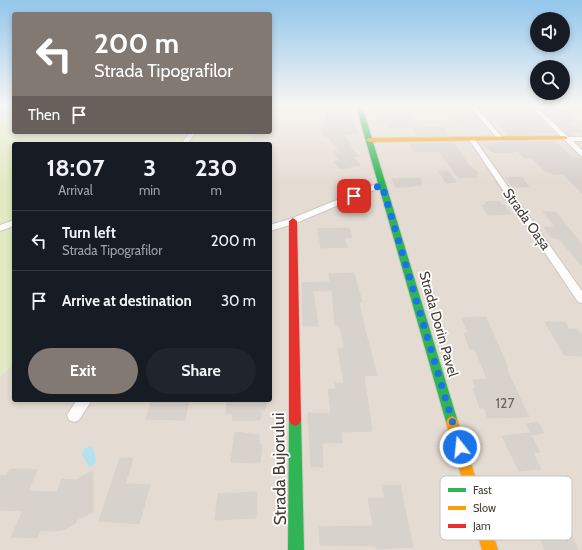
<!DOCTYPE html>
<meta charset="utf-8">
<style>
body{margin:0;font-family:Cabin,sans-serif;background:#20242c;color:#f1f3f6;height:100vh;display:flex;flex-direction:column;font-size:15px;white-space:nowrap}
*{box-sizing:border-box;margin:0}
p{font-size:13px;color:#9ea1a6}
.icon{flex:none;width:22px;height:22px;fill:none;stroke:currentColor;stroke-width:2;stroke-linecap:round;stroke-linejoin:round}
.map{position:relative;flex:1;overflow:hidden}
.details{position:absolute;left:12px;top:142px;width:260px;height:260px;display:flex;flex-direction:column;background:#171b24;border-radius:4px;box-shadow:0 2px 6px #0003}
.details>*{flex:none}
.top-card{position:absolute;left:12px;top:12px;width:260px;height:122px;border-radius:4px;box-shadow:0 2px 6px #0003;background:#817972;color:#fff;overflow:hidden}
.buttons{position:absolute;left:530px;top:12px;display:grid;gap:8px}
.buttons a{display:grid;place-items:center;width:40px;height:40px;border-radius:50%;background:#171b24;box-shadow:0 2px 6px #0003;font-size:20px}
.pin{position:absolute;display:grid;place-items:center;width:34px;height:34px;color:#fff;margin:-17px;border-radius:8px;box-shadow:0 2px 6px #0006}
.me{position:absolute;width:44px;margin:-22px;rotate:344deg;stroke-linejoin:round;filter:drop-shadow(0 0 3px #0008)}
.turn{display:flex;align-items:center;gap:14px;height:84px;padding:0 16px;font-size:18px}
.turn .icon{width:52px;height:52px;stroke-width:2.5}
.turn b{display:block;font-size:28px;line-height:34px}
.then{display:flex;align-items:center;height:38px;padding:0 16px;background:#0003;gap:8px;font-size:15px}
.eta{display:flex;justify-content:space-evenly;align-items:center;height:68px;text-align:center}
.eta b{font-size:24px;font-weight:800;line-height:28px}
.cta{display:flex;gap:8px;margin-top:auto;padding:8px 16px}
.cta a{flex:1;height:46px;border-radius:24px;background:#817972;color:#fff;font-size:16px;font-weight:800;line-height:46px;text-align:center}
.cta a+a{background:#20242c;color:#f1f3f6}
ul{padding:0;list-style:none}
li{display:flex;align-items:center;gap:12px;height:60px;padding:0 16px;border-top:1px solid #363941}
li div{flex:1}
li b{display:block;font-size:15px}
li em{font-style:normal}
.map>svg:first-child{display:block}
.residential{fill:#e4dcd3}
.green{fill:#e2eac4}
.water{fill:#b4e1f0}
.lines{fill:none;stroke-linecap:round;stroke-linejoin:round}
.river{fill:#b4e1f0;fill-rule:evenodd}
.building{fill:#d8d2cd;stroke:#d8d2cc}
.street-casing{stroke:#ccc7c2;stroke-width:2}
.fast-casing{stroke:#d1c8be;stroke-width:2}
.slow-casing{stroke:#d1c8be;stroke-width:2}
.jam-casing{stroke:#d1c8be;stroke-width:2}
.street{fill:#fdfcfb;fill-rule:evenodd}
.fast{fill:#30b455;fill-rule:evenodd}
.slow{fill:#ff9f0a;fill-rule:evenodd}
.jam{fill:#e5322d;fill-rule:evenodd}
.route{stroke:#1a73e8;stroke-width:7;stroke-dasharray:0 12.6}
.labels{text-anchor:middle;stroke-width:3.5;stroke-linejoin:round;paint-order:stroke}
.street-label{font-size:14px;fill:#453b33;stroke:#fff}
.near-number-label{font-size:14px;fill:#6b625b}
.near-street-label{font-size:17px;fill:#453b33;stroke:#fff}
.key{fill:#fff;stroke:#c7c4c2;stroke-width:1}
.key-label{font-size:11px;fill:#453b33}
</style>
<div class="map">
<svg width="582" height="550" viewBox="0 0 582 550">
<rect width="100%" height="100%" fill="#f0ebe6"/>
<path class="residential" d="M273 106H582V550H0V376L14 363V400H270V144H244L257 132H270V112Z"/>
<path class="green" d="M0 106H14V132H257L244 144H14V363L0 376Z"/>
<path class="water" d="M91 447 93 448 96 461 94 465 89 467 82 455 85 448Z"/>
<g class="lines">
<path class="river" d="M9 106H14V112L0 116V109Z"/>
</g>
<g class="building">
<path d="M323 106H345L353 120H351L359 133 343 135 351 145 348 146 359 156 353 157 360 165 341 169 334 162 340 160 332 152 339 151 329 137H326L320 127 328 119Z"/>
<path d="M403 106 419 127 390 128 386 121 378 122 371 107Z"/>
<path d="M458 106H468L480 121H464L465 123H453L446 114H455L454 112 462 111Z"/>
<path d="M477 106H529L556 134H507L495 120 490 121Z"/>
<path d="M538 106H554L560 108 579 121 567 122 581 132H569L574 136H569Z"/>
<path d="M412 127H443L448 135H416Z"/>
<path d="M506 142H555L573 158H582V193L563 174H552L550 172H546L532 158H525L517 151 508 153 492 152 485 145Z"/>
<path d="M454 143 469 166H471L478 174H475L477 177 459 178 439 152 413 151 410 144Z"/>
<path d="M439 171H448L456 182 446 183Z"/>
<path d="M522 177 529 187H513L506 178Z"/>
<path d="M421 178V185L401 187H396L392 179Z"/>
<path d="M499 201 501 205H504L511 214 488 215 482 205H487L485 202Z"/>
<path d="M543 212H556L582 245V266L559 239 551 237 544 227H555Z"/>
<path d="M349 228 352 237 344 238 347 247 321 248 318 229Z"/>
<path d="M354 273 362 302H359L364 326 377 375 364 376 372 431 341 432 342 443H322L323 467H311L308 413H331L328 389H335V383H344L338 349 344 348 341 329H340L339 325H335L332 290 313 291 318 326H303L302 283 330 282 329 274Z"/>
<path d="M486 317 508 368H506L529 417 488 418 484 408H480L473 388H476L473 380 487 379 475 349H470L464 333H468L462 318Z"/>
<path d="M545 322H565L569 329H577L580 333H582V356L564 355Z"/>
<path d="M152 400H189L185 420 146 419Z"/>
<path d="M227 400H266L265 410H261L260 420H232L233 414H226Z"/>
<path d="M538 422 544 433 532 435 526 424Z"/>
<path d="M235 432 259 435V444H262L260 463 231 462Z"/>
<path d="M530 433 540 452 533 453 541 469 519 471 502 436Z"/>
<path d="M120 458H133L125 484 150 485 139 524 99 521Z"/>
<path d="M10 469 37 470 28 491 57 492 62 479 76 480 93 471V512L76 520V523L62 530 40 531 37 538 11 537 23 511 0 510V475L6 476Z"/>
<path d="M382 485H400L413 547 376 549V546L320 545 319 527 373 526 368 498H385Z"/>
<path d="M257 492 256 518 215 520 218 494Z"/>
<path d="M560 510 578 550H545L537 530 524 531 517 512Z"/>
</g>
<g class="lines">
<defs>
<g id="street">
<path d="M469 106H475L502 137V139H498Z"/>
<path d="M530 106H536L568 137H582V141H573L582 150V156L580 155Z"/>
<path d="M190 132H196L187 144H181Z"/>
<path d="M469 137H473L582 291V303L578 302 468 138Z"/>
<path d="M379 183H385L386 185 296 223 270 231V225L290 219Z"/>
<path d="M14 220V226L0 231V225Z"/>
<path d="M77 400H92L79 420 74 422 69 420 67 415Z"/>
</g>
<g id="fast">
<path d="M356 106H362L458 422 456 426 452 428 448 426 446 422Z"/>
<path d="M295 414 299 416 301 420 304 550H288L289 420 291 416Z"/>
</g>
<g id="slow">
<path d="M565 136 567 137V139L369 142 366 140 369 138Z"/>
<path d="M452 416 456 418 458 422 498 550H482L446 422 448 418Z"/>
</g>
<path id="jam" d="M293 218 297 221 301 420 299 424 295 426 291 424 289 420V221Z"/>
</defs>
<use href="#street" class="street-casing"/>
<use href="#fast" class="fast-casing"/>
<use href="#slow" class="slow-casing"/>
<use href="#jam" class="jam-casing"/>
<use href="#street" class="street"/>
<use href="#fast" class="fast"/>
<use href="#slow" class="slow"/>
<use href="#jam" class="jam"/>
</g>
<linearGradient id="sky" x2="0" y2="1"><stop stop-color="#93c6eb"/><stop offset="0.58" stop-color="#f8f6f4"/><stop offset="1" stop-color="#f8f6f4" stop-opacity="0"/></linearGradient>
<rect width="582" height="183" fill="url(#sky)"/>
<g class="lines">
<path class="route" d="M354 196 382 185 460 447"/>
</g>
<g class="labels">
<g class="street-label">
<text transform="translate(527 219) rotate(55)" y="5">Strada Oașa</text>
<text transform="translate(439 324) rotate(74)" y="5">Strada Dorin Pavel</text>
</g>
<g class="near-number-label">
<text x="505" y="408">127</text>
</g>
<g class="near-street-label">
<text transform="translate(279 469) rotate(-91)" y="6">Strada Bujorului</text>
</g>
</g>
<rect x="440" y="476" width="132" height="64" rx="6" class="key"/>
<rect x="448" y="488" width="18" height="4" fill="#30b455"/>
<rect x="448" y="506" width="18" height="4" fill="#ff9f0a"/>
<rect x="448" y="524" width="18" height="4" fill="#e5322d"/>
<g class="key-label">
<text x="473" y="494">Fast</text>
<text x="473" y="512">Slow</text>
<text x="473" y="530">Jam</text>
</g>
</svg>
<div class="buttons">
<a><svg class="icon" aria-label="sound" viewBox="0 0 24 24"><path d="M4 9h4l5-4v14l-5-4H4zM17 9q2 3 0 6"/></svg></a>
<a><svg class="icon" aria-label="search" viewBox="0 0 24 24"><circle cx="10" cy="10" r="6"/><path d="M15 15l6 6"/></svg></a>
</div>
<div class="pin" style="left:354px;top:196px;background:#d93025"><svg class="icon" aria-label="arrive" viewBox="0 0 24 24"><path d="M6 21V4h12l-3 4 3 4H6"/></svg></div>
<svg class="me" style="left:460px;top:447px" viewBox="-20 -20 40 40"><circle r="17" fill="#1a73e8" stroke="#fff" stroke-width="3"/><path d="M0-11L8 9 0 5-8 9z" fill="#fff"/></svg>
<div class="top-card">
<div class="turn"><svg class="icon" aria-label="left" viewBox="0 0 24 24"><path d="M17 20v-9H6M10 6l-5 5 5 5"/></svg><div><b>200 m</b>Strada Tipografilor</div></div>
<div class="then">Then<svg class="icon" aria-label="arrive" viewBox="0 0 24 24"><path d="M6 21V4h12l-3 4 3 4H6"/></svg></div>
</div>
<section class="details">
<div class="eta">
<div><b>18:07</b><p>Arrival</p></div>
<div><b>3</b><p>min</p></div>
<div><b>230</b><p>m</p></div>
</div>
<ul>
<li><svg class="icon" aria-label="left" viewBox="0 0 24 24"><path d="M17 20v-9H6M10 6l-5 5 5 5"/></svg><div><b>Turn left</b><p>Strada Tipografilor</p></div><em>200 m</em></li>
<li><svg class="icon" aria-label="arrive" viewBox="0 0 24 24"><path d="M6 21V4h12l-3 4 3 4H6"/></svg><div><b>Arrive at destination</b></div><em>30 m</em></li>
</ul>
<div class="cta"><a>Exit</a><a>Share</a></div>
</section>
</div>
